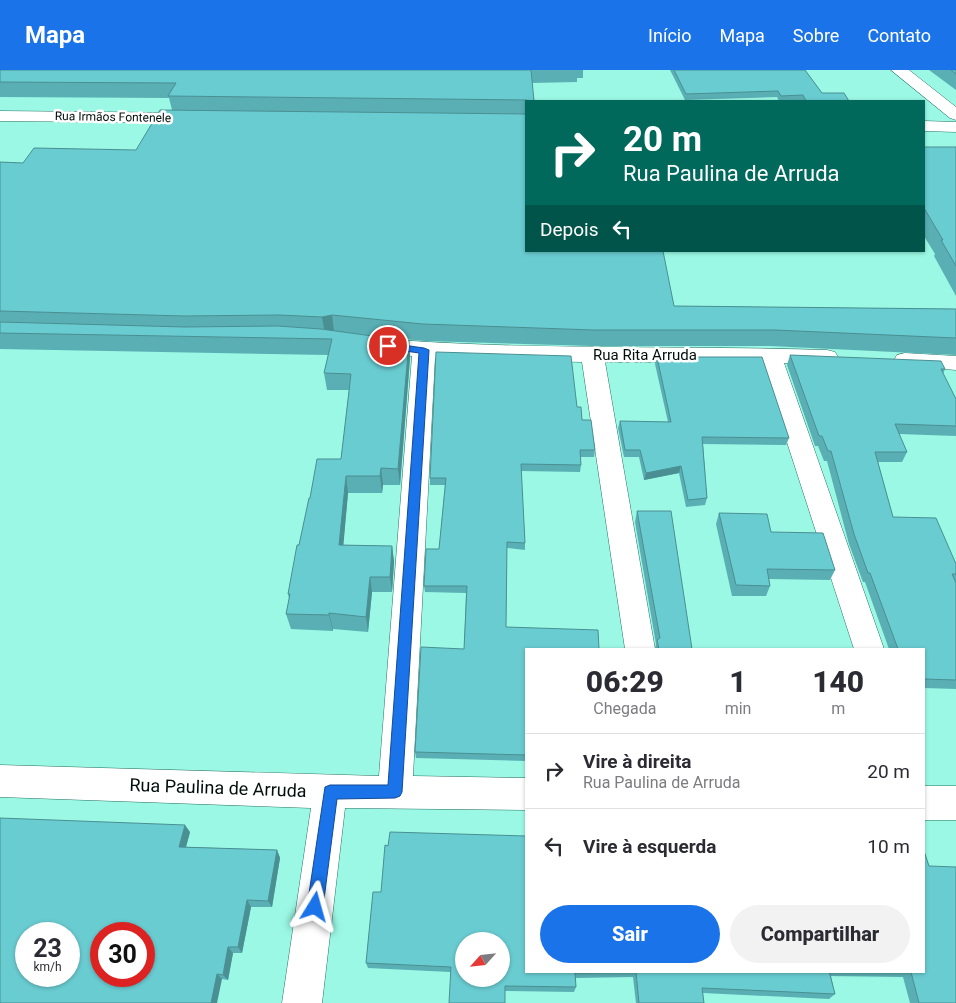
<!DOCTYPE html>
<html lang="pt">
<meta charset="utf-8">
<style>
body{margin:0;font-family:Roboto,sans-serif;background:#f2f2f3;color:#2b2b33;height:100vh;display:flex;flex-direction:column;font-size:19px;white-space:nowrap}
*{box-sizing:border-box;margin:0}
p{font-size:16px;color:#7c7c81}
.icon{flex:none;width:28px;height:28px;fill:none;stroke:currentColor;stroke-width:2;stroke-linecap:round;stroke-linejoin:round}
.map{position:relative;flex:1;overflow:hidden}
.side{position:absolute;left:525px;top:578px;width:400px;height:325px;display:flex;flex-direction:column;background:#fff;border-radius:0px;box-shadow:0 1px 4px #0004}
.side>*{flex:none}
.hud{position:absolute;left:525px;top:30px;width:400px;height:152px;border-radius:0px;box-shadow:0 1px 4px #0004;background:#00695c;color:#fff;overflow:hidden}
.needle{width:32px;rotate:243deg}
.fabs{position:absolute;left:455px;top:862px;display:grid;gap:10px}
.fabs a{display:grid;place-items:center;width:55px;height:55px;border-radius:50%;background:#fff;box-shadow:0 1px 4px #0004;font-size:25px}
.speed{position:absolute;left:15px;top:852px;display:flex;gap:10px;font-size:25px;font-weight:700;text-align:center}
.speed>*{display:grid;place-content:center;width:65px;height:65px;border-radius:50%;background:#fff;box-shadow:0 1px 4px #0004;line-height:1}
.speed small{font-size:12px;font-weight:400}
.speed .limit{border:8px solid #d22;background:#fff;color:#111}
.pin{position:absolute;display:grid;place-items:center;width:42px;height:42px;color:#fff;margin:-21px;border:2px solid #fff;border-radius:50%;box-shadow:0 1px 5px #0007}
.me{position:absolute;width:55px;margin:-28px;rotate:8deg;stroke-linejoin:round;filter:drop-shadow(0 0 4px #0008)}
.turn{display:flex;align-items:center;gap:18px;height:105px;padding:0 15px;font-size:22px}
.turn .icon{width:65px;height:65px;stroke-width:2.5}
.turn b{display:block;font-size:35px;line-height:42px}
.then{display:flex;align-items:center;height:48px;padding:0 15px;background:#0003;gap:10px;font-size:19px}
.eta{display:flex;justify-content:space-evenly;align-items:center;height:85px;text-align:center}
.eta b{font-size:30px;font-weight:800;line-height:35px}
.action{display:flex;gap:10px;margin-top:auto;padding:10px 15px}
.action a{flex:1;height:58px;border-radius:30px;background:#1a73e8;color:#fff;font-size:20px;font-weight:800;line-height:58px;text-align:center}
.action a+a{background:#f2f2f3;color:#2b2b33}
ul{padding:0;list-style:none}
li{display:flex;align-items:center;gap:15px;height:75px;padding:0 15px;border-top:1px solid #e1e1e2}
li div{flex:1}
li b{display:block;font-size:19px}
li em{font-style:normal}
header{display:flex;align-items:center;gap:30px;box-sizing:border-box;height:70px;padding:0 25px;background:#1a73e8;color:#fff}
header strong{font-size:24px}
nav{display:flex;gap:28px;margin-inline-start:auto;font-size:18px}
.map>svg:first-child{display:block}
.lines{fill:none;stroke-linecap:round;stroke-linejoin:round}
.minor-casing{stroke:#2a7265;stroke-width:1}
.minor{fill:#fff;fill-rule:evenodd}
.wall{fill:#5aafb4}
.shaded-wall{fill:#4a8f92}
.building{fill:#69ccd1;stroke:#4a8f92;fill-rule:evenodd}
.route{fill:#1a73e8;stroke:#114b97}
.labels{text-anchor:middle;stroke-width:5;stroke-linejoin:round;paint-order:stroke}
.far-street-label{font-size:12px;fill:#000f0c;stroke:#fff}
.street-label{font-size:15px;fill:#000f0c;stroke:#fff}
.near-street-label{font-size:18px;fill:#000f0c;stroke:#fff}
</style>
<header>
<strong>Mapa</strong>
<nav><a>Início</a><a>Mapa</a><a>Sobre</a><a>Contato</a></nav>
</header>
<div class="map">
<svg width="956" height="933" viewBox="0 0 956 933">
<rect width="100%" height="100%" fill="#9bf8e4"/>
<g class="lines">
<defs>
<g id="minor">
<path d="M891 0H909L956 37V50L950 48Z"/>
<path d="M0 41 193 43 199 45 201 48 199 51 193 53 0 51Z"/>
<path d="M924 51 956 52V62L924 61Z"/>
<path d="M373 268C524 281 676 275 827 280L835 282 838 287 835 292 827 294 784 293 884 579H854L761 292H605L655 579H625L582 292 435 288 413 706 526 708V740L345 738 322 933H282L311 738 0 727V695L379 706 412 286 365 280 362 275 365 270Z"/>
<path d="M905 283 956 286V300L897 295 894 290 897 285Z"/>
<rect x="924" y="716" width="32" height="34"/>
</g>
</defs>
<use href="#minor" class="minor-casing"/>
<use href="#minor" class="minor"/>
</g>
<g class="wall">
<path d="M0 0H583V8H577V12L532 13 534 31H526V181L674 236 956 239V285L770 276H592L424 271 356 264 409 271 410 288 400 415H383L382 423H348L343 475 392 476 394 492 392 522H372L368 562 333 559V561L291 559 286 544 289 529 288 524 299 475 310 428 341 389 349 320H327L324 303 328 285 0 279V92L23 93 136 80 172 40 169 28 0 27Z"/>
<path d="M670 0H805L822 23 849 31H779L777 27 685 30Z"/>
<path d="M929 0H956V20Z"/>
<path d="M924 77H956V226L934 186 935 184 924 166Z"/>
<path d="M790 285 945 299 943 304 956 329V366L899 364 907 382 902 392H878L893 447 956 494V511L955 512 956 513V619L924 618V579H889L865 512H863L849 474 827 391H824L818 376H815L787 295Z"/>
<path d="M657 287 789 368 786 375 703 374 707 428 705 435 686 437 679 403 644 410 639 387H624L618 358 620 351 668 352 655 294Z"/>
<path d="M577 337 595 380 594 387H581V395L580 402 521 401 525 473V480L507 478 506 557 526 579V691L416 688 415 682 464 579 466 523 425 522 424 516 439 479 445 415H430V408Z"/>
<path d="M637 441 692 579H655L656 574 635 452Z"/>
<path d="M719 443 771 462 835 500 830 510 769 509 770 516 766 526H732L716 454Z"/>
<path d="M190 762 186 777 277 780 280 788 272 837H251L242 883H233L228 910 222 909 0 933Z"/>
<path d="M373 822 526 901H924L956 933H910L903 907 831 906 835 924 829 929 703 923 704 933H636L633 907 576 908V917L574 922 505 921 450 902 368 898 366 893Z"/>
</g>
<g class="shaded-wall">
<path d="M332 245 334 261 325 264 322 247Z"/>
<path d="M409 271 410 288 400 415 398 399Z"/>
<path d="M681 396 679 403 644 410 646 403Z"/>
<path d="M381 398 383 415 382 423 380 406Z"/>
<path d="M346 406 348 423 342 491 339 475Z"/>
<path d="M392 476 394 492 392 522 390 507Z"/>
<path d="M370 507 372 522 368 562 366 547Z"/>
<path d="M329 543 333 559V561L329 545Z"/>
<path d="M185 755 190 762 184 784 179 777Z"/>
<path d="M277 780 280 788 272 837 268 831Z"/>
<path d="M247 830 251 837 242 883 238 877Z"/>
<path d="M228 877 233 883 228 910 223 905Z"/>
<path d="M217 904 222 909 217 933H211Z"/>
</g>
<g class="building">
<path d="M0 0H531L534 31H528L527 30 168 26 176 13 0 12Z"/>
<path d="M674 0H805L822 23H844L849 31H806L803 25 781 26 778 21 686 24Z"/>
<path d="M951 0H956V4Z"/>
<path d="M160 40 526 44V181H663L674 236 956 239V268L775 260H594L423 254 332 245 322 247 279 245 185 246 0 241V92L23 93 34 78 136 80Z"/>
<path d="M924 77H956V196L941 170H943L924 138Z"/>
<path d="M0 252 185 257 278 256 321 259 409 271 398 399 381 398 380 406H346L339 475 392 476 390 507H370L366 547 329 543V545L286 544 290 524H288L297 475H299L309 428H310L317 389H341L351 304 324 303 332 269 0 263Z"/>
<path d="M436 282 571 286 577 337H581L582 350H591L595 380H580L581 395 521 394 525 473 507 472 506 557 598 560 599 579H526V685L415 682 421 577 464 579 467 516H424L426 479H439L446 408H430Z"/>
<path d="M790 285 941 291 945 299H941L956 329V356L895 354 907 382H875L893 447 936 448 956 494V504H952L956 513V610L924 609V579H898L870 503H868L854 464 831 381H828L822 366H819Z"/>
<path d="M657 287H762L789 368 702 367 707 428 688 430 681 396 646 403 640 380H625L620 351 671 352Z"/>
<path d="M637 441H671L692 579H659L657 570 660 568Z"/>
<path d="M719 443 767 444 771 462 823 463 835 500 767 499 770 516 736 515Z"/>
<path d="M0 748 185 755 179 777 277 780 268 831 247 830 238 877H228L223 905 217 904 211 933H0ZM26 864H69V906H26ZM101 864H144V906H101Z"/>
<path d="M390 762 526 766V901H829L835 924 702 918 704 933H639L636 902 575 903 576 917 505 916V933H449L451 897 366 893 373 822H381L385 775 388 776ZM464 871H501V909H464Z"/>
<path d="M924 781 929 796 956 797V933H919L911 902 858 901H924Z"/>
</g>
<path class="route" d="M388 273 424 278 429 280 402 722 400 726 395 728 337 729 323 837 320 842 315 845 310 842 307 837 325 717 330 715H388L419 283 385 278 383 276Z"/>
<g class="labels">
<g class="far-street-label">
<text transform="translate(113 47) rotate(1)" y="4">Rua Irmãos Fontenele</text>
</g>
<g class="street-label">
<text x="645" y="290">Rua Rita Arruda</text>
</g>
<g class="near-street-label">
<text transform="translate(218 718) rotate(2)" y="6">Rua Paulina de Arruda</text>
</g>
</g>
</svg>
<div class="fabs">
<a><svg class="needle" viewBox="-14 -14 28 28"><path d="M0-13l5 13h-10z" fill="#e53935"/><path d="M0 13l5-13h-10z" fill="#7c7c81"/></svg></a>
</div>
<div class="speed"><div>23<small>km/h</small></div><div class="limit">30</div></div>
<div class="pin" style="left:388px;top:276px;background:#d93025"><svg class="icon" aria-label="arrive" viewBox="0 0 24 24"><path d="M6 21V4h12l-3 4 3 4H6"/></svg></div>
<svg class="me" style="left:315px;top:837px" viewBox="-20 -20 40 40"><path d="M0-17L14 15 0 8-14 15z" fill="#1a73e8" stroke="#fff" stroke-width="4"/></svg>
<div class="hud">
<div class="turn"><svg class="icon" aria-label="right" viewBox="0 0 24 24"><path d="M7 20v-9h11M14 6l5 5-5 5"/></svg><div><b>20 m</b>Rua Paulina de Arruda</div></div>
<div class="then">Depois<svg class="icon" aria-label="left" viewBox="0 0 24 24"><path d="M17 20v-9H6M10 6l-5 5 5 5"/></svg></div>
</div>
<section class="side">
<div class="eta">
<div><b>06:29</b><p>Chegada</p></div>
<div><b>1</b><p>min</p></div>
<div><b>140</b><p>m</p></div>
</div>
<ul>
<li><svg class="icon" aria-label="right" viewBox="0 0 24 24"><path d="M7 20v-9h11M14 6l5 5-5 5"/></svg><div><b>Vire à direita</b><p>Rua Paulina de Arruda</p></div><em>20 m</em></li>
<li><svg class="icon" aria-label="left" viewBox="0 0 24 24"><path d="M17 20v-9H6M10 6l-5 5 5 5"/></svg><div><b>Vire à esquerda</b></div><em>10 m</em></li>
</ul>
<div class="action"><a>Sair</a><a>Compartilhar</a></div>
</section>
</div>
